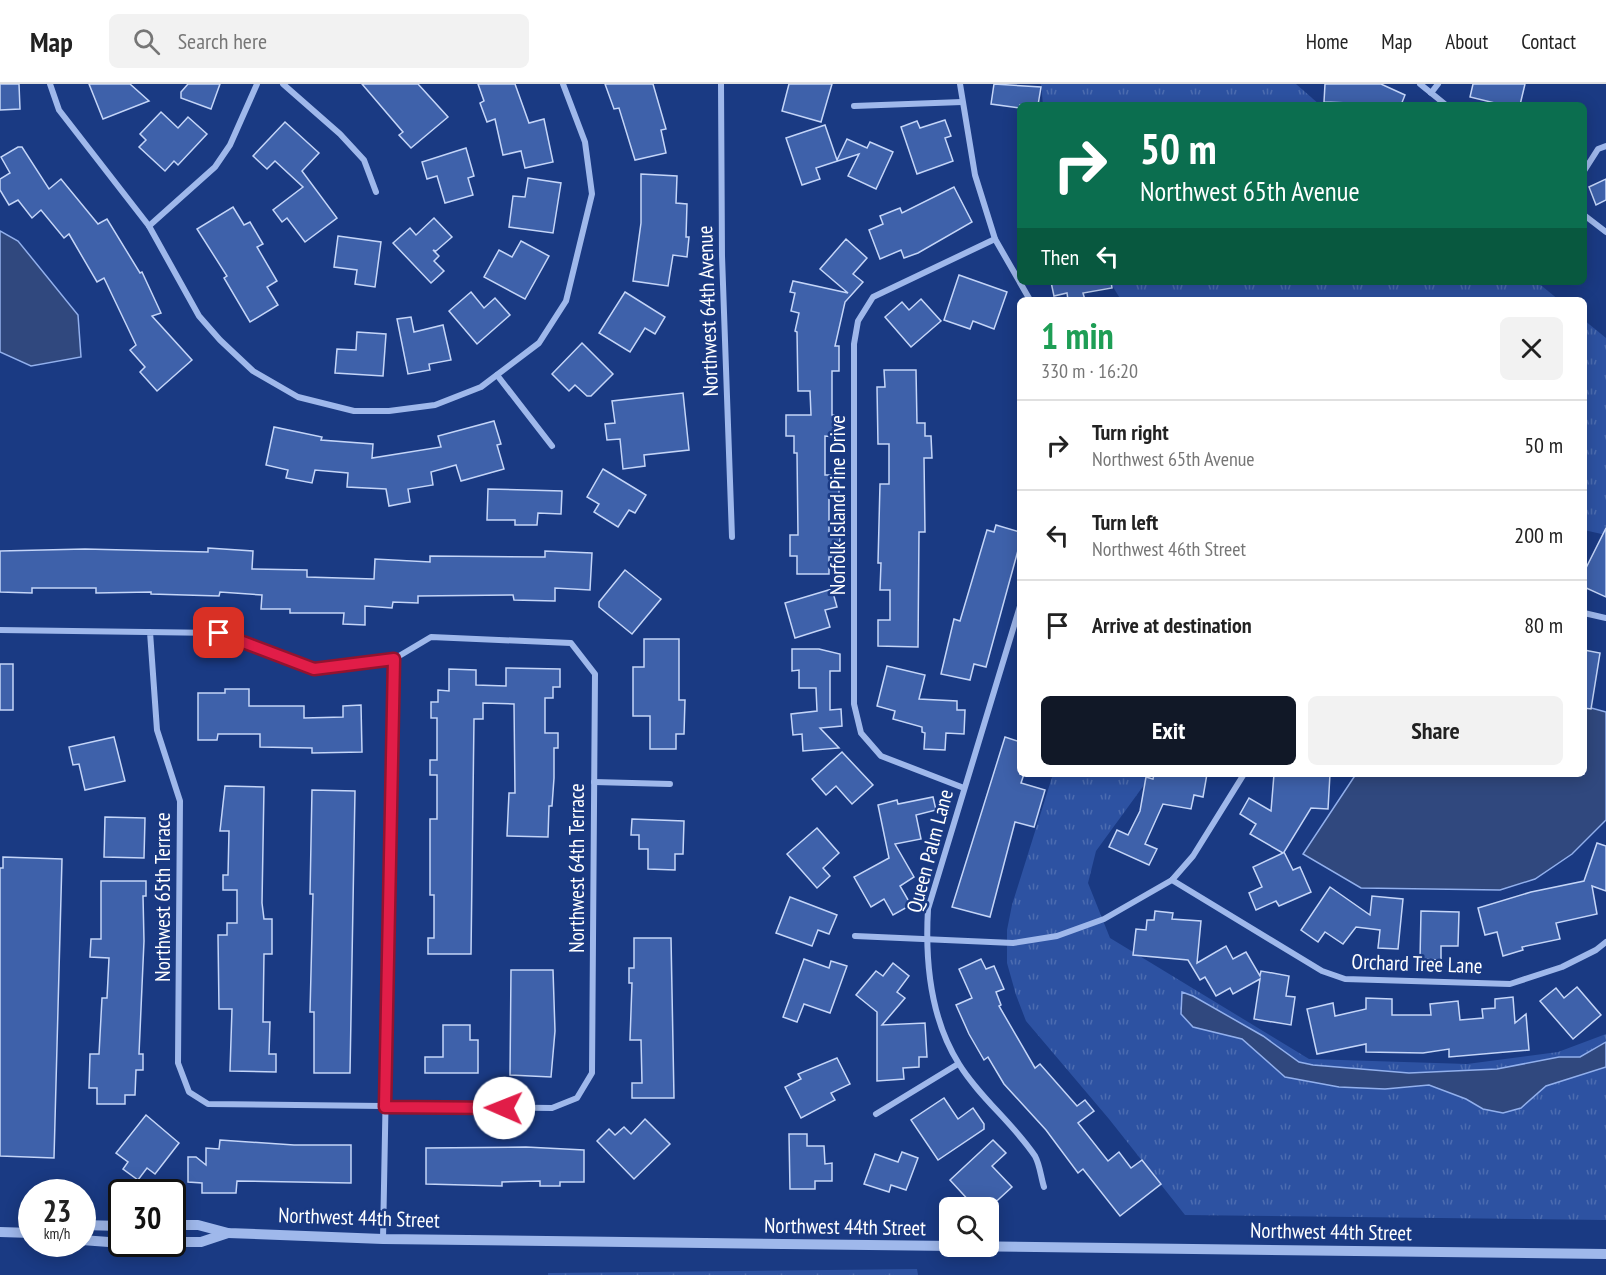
<!DOCTYPE html>
<meta charset="utf-8">
<style>
body{margin:0;font-family:"PT Sans Narrow",sans-serif;background:#f2f2f2;color:#222;height:100vh;display:flex;flex-direction:column;font-size:22px;white-space:nowrap}
*{box-sizing:border-box;margin:0}
p{font-size:20px;color:#767676}
.icon{flex:none;width:33px;height:33px;fill:none;stroke:currentColor;stroke-width:2;stroke-linecap:round;stroke-linejoin:round}
.map{position:relative;flex:1;overflow:hidden}
.sheet{position:absolute;left:1017px;top:213px;width:570px;height:480px;display:flex;flex-direction:column;background:#fff;border-radius:9px;box-shadow:0 3px 15px #0003}
.sheet>*{flex:none}
.guide{position:absolute;left:1017px;top:18px;width:570px;height:183px;border-radius:9px;box-shadow:0 3px 15px #0003;background:#0b6e4f;color:#fff;overflow:hidden}
.buttons{position:absolute;left:939px;top:1113px;display:grid;gap:12px}
.buttons a{display:grid;place-items:center;width:60px;height:60px;border-radius:9px;background:#fff;box-shadow:0 3px 15px #0003;font-size:30px}
.speed{position:absolute;left:18px;top:1095px;display:flex;gap:12px;font-size:30px;font-weight:700;text-align:center}
.speed>*{display:grid;place-content:center;width:78px;height:78px;border-radius:50%;background:#fff;box-shadow:0 3px 15px #0003;line-height:1}
.speed small{font-size:15px;font-weight:400}
.speed .limit{border:3px solid #111;border-radius:9px;background:#fff;color:#111}
.pin{position:absolute;display:grid;place-items:center;width:51px;height:51px;color:#fff;margin:-26px;border-radius:12px;box-shadow:0 3px 9px #0006}
.me{position:absolute;width:66px;margin:-33px;rotate:271deg;stroke-linejoin:round;filter:drop-shadow(0 0 4px #0008)}
.turn{display:flex;align-items:center;gap:21px;height:126px;padding:0 24px;font-size:27px}
.turn .icon{width:78px;height:78px;stroke-width:2.5}
.turn b{display:block;font-size:42px;line-height:51px}
.then{display:flex;align-items:center;height:57px;padding:0 24px;background:#0003;gap:12px;font-size:22px}
.round{display:grid;place-items:center;flex:none;width:63px;height:63px;border-radius:9px;background:#f2f2f2}
.head{display:flex;align-items:center;justify-content:space-between;height:102px;padding:0 24px}
h1{font-size:36px;font-weight:700;line-height:45px;color:#1e9e55}
.cta{display:flex;gap:12px;margin-top:auto;padding:12px 24px}
.cta a{flex:1;height:69px;border-radius:9px;background:#111827;color:#fff;font-size:24px;font-weight:700;line-height:69px;text-align:center}
.cta a+a{background:#f2f2f2;color:#222}
ul{padding:0;list-style:none}
li{display:flex;align-items:center;gap:18px;height:90px;padding:0 24px;border-top:2px solid #e0e0e0}
li div{flex:1}
li b{display:block;font-size:22px}
li em{font-style:normal}
header{display:flex;align-items:center;gap:36px;box-sizing:border-box;height:84px;padding:0 30px;background:#fff;border-bottom:2px solid #e0e0e0}
header strong{font-size:28px}
nav{display:flex;gap:33px;margin-inline-start:auto;font-size:21px}
.search{width:420px;height:54px;background:#f2f2f2;display:flex;align-items:center;gap:15px;box-sizing:border-box;padding:0 21px;border-radius:9px;color:#767676;font-size:22px}
.map>svg:first-child{display:block}
.grass{fill:url(#grass-tufts)}
.water{fill:#30487e;stroke:#92b0ed;stroke-width:1.5}
.building{fill:#3e61aa;stroke:#c4d5f8;stroke-width:1.5}
.lines{fill:none;stroke-linecap:round;stroke-linejoin:round}
.minor{stroke:#9fb8eb;stroke-width:6}
.tertiary{stroke:#9fb8eb;stroke-width:10}
.route-casing{stroke:#92132f;stroke-width:15}
.route{stroke:#e11d48;stroke-width:10}
.labels{text-anchor:middle;stroke-width:5;stroke-linejoin:round;paint-order:stroke}
.street-label{font-size:21px;fill:#fff;stroke:#1a3a83}
</style>
<header>
<strong>Map</strong>
<div class="search"><svg class="icon" aria-label="search" viewBox="0 0 24 24"><circle cx="10" cy="10" r="6"/><path d="M15 15l6 6"/></svg>Search here</div>
<nav><a>Home</a><a>Map</a><a>About</a><a>Contact</a></nav>
</header>
<div class="map">
<svg width="1606" height="1191" viewBox="0 0 1606 1191">
<defs>
<pattern id="grass-tufts" width="24" height="20" patternUnits="userSpaceOnUse" patternTransform="scale(1.5)"><rect width="24" height="20" fill="#2d52a2"/><path d="M3 7l-1-3M5 7V3M7 7l1-3M15 17l-1-3M17 17v-4M19 17l1-3" fill="none" stroke="#4c6cb0"/></pattern>
</defs>
<rect width="100%" height="100%" fill="#1a3a83"/>
<g class="grass">
<path d="M1041 0H1296L1320 21H1043Z"/>
<path d="M1110 198H1537L1559 216H1121Z"/>
<path d="M1584 236 1606 254V451L1584 446Z"/>
<path d="M1053 690H1152L1096 767 1088 799 1110 854 1309 975 1467 980 1558 968 1606 950V1136L1185 1131 1109 1035 1026 937 1016 911 1007 879V846L1012 821Z"/>
<path d="M917 1185 918 1191H548V1189Z"/>
</g>
<g class="water">
<path d="M0 147 18 157 78 231 81 273 31 282 0 268Z"/>
<path d="M1584 622 1606 628V736L1572 770 1535 795 1500 806 1361 804 1303 770 1356 690H1584Z"/>
<path d="M1182 908 1193 912 1263 952 1299 978 1313 981 1409 989 1497 985 1559 973H1580L1606 958V983L1546 1002 1521 1024 1503 1029 1483 1025 1466 1015 1429 1001 1385 1005 1339 1003 1285 993 1242 955 1193 943 1181 930Z"/>
</g>
<g class="building">
<path d="M0 0H19L20 25 0 26Z"/>
<path d="M89 0H130L149 17 103 35Z"/>
<path d="M188 0H220L211 25 181 14V8Z"/>
<path d="M362 0H418L448 33 411 64 399 51 403 48Z"/>
<path d="M478 0H515L529 39 544 35 553 78 525 84 521 67 503 71 495 35 487 38 480 19 484 17Z"/>
<path d="M605 0H653L666 45 661 46 666 69 635 76 619 24 614 25Z"/>
<path d="M789 0H832L821 38 782 27Z"/>
<path d="M994 0 1041 3 1038 21H1020V24L991 20Z"/>
<path d="M1325 0H1381L1405 11 1401 21 1324 18Z"/>
<path d="M1473 0H1525L1520 21H1503L1470 13Z"/>
<path d="M161 28 178 44 188 33 207 50 178 81 174 77 165 87 139 63 146 56 140 50Z"/>
<path d="M945 36 951 52 945 54 953 77 917 90 901 43 917 37 920 44Z"/>
<path d="M285 38 319 69 302 87 337 134 305 158 287 134 282 138 273 126 303 103 275 77 267 85 253 72Z"/>
<path d="M825 41 837 76 847 55 867 64 870 58 893 68 876 105 848 92 859 70 816 84 820 95 802 101 786 54Z"/>
<path d="M18 63H22L49 105 61 95 98 140 107 135 140 189 142 188 161 229 152 232 192 276 157 307 140 288 145 283 130 266 136 261 104 194 97 198 69 150 64 154 41 126 32 134 18 116 9 121 0 106V95L10 89 1 73Z"/>
<path d="M466 64 474 92 468 94 473 111 445 119 437 92 427 95 422 78Z"/>
<path d="M641 90 677 92 676 119 687 120 686 153H689L687 173 673 171 668 202 633 197 641 139Z"/>
<path d="M528 94 561 99 553 149 509 143 513 112 525 113Z"/>
<path d="M1606 95V116L1596 121 1589 103Z"/>
<path d="M954 103 972 138 918 169 904 174 901 166 880 175 869 146 883 140 880 132 900 124 902 129Z"/>
<path d="M233 123 244 141 250 138 263 160 257 163 277 197 267 203 278 221 250 238 224 194 227 192 197 145Z"/>
<path d="M434 134 452 153 436 167 433 166 439 172 434 177 444 187 431 199 393 159 410 144 416 151Z"/>
<path d="M338 152 381 158 375 203 355 200 357 186 334 183Z"/>
<path d="M846 155 867 174 853 190 863 198 845 218 835 262H839V287H832V331H836V353L825 352V391H839V413H829V451H840L839 473H829V490H797V472H790V451H798L797 369H794V352H786V331H811L810 307H798L797 248 795 247 799 229 791 227 795 209 790 208 793 197 848 209 820 185Z"/>
<path d="M521 157 549 172 525 215 484 193 499 166 512 173Z"/>
<path d="M959 191 1007 208 994 245 973 237 970 245 944 236Z"/>
<path d="M1051 198H1111L1112 204 1083 209 1085 216H1068L1067 209 1054 212Z"/>
<path d="M471 208 484 224 495 214 510 231 477 260 449 227Z"/>
<path d="M625 208 665 233 655 250 645 244 630 268 599 249Z"/>
<path d="M921 215 941 237 911 263 885 233 902 218 909 226Z"/>
<path d="M411 233 414 248 443 241 451 276 429 280 430 286 408 290 397 235Z"/>
<path d="M357 248 386 250 383 292 335 289 337 265 356 266Z"/>
<path d="M582 259 613 290 591 312H587L575 301 569 307 552 290Z"/>
<path d="M884 286H916L917 339H925V352H931L932 374H924L925 448H919L918 563 878 562V536H890V506H880L881 479H878L880 400H889V360H878L877 303H885Z"/>
<path d="M683 309 689 366 644 371 645 382 623 385 620 355 607 356 605 340 615 339 612 317Z"/>
<path d="M494 337 501 360 497 361 504 385 461 397 456 381 431 388 433 401 408 405 410 418 389 422 386 405 347 403 348 389 315 386 312 399 286 394 288 386 266 381 274 343 322 353 321 356 373 360 372 374 441 363 438 352Z"/>
<path d="M603 385 646 411 635 429 629 426 618 443 594 428 599 420 587 413Z"/>
<path d="M488 405 562 407 561 430 538 429 537 441H515V436H487Z"/>
<path d="M996 441 1020 448V459L986 583 974 580 970 596 941 590 954 535 960 537 987 446 994 448Z"/>
<path d="M1606 444V513L1584 503V488Z"/>
<path d="M208 464 253 467 252 485 307 486V493L374 495 375 475 430 478V472L545 473V467L592 469 590 506 555 504V517L514 516 513 511 418 512V519L393 518 392 524 365 522V541L343 540 344 529H290V525H261L262 511 220 508 219 512 151 510V508L96 509V504H32V509L0 508V467L85 465 208 468Z"/>
<path d="M625 486 661 515 632 550 599 523V518Z"/>
<path d="M832 505 837 523 825 526 830 543 795 554 785 519Z"/>
<path d="M644 555H679V616H685L684 650H676V665H650V632H633V583H644Z"/>
<path d="M792 565H819L840 570V587H830V626L841 625 842 642 820 644 839 664 803 667 802 650 793 651 791 630 817 627 816 604H799V586L792 587Z"/>
<path d="M1584 566 1600 569 1591 625 1584 624Z"/>
<rect x="0" y="580" width="13" height="46"/>
<path d="M887 582 925 591 919 615 957 617V626H965L964 650 946 649 945 666 924 665 925 649 922 648V643L893 635 895 627 877 622Z"/>
<path d="M506 584 560 585V603H553V614H545V649H558V664H554V694L552 722H549L548 753 507 752 509 709H515L514 620 483 619V635H474L471 870H428V854H434V811H430V735H437V691H430V676H437V634H431V618H438V606L449 607V585L476 586V601L506 602Z"/>
<path d="M225 605H249V622H304V634L343 633V622L361 621 362 668 312 669V664L260 663V650H218L217 656H198V609H225Z"/>
<path d="M114 653 125 697 85 706 79 680 73 681 69 663Z"/>
<path d="M1005 653 1020 658V690H1024L1021 699 1045 706 1034 743 1015 738 990 833 952 823Z"/>
<path d="M842 668 873 701 852 720 836 702 826 711 812 695Z"/>
<path d="M1154 690H1207L1203 713 1194 711 1191 725 1163 720 1145 760 1157 765 1149 781 1109 763 1117 746 1128 751 1140 727 1146 693 1153 695Z"/>
<path d="M1274 690H1330L1328 725 1311 724 1284 768 1293 786 1300 783 1311 808 1279 822 1276 817 1256 826 1249 809 1262 803 1253 783 1283 769 1250 750 1256 740 1240 730 1249 714 1271 727Z"/>
<path d="M225 702 264 703 262 819 264 835H272V870H264L263 938H270L269 970H276V988L230 987 232 925H219L218 851H227V839H237V806H223V791H228L229 747H220Z"/>
<path d="M312 706 355 707 350 989H314V928H310L313 810H310Z"/>
<path d="M933 713 936 726 916 731 921 755 895 760 914 793 900 802 911 821 893 831 884 815 871 823 854 793 889 774 878 721 897 716 898 720Z"/>
<path d="M105 733 145 734 144 774 104 773Z"/>
<path d="M632 735 684 737 683 770H675V786L648 785V765H639V751H631Z"/>
<path d="M817 744 839 769 823 784 830 792 817 804 787 770Z"/>
<path d="M1597 759 1606 762V807L1592 802 1597 830 1556 839 1560 855 1522 863 1523 866 1503 872 1497 848 1485 851 1478 824 1531 808 1584 797Z"/>
<path d="M3 773 62 775 54 1074 0 1072V784H3Z"/>
<path d="M101 797H146V812H143L144 857 139 970H143V986H136L135 1011H125V1020H97V1004H89L90 970H99L102 914H107L109 874 90 873 91 855H101Z"/>
<path d="M1330 803 1370 831 1372 812 1403 815 1398 865 1378 864 1380 846 1356 843 1343 860 1325 848 1318 858 1301 846Z"/>
<path d="M790 813 837 831 829 850 818 846 812 862 776 849Z"/>
<path d="M1155 827 1173 829 1172 835 1201 837 1197 879 1226 862 1233 875 1246 868 1260 892 1261 887 1289 892 1286 912 1295 913 1291 941 1254 935 1260 895 1233 910 1230 904 1216 912 1205 893 1200 896 1188 876 1133 871 1136 845 1146 846 1147 836H1154Z"/>
<path d="M1421 827 1459 828 1458 862H1441V876L1420 875Z"/>
<path d="M634 854H671L674 1014H632V999H642L641 956H630L632 899H629V884H634Z"/>
<path d="M804 875 829 884 831 877 847 882 830 929 804 920 797 938 783 933Z"/>
<path d="M981 875 986 885 994 882 1004 905 996 908 1001 921 999 922 1035 984 1040 980 1077 1022 1085 1016 1094 1027 1078 1039 1108 1077 1119 1068 1131 1084 1142 1076 1161 1100 1120 1132 1083 1085 1078 1089 1046 1046 1004 1000 988 973 984 976 969 950 956 921 972 914 959 885Z"/>
<path d="M893 879 909 892 897 908 905 914 882 941 925 939 927 973H919V983L903 984 904 995 877 997V928L856 911 876 887 883 892Z"/>
<path d="M511 886H553L555 947 551 993 510 991Z"/>
<path d="M1577 903 1601 931 1573 955 1540 917 1556 904 1564 914Z"/>
<path d="M1513 913 1515 939 1526 930 1529 966 1449 973V965L1423 969 1366 968V960L1317 970 1307 925 1333 919 1335 932 1366 925V914L1392 915V931H1431L1430 920 1458 917 1460 936 1483 934 1482 925 1495 924V915Z"/>
<path d="M443 941H470V956H478V989H425V973H443Z"/>
<path d="M837 974 850 1000 831 1009 835 1016 801 1034 785 1003 801 995 798 990Z"/>
<path d="M944 1014 958 1035 973 1024 984 1040V1045L938 1076 911 1036Z"/>
<path d="M146 1031 179 1059 155 1090 147 1084 138 1096 123 1085 128 1078 116 1069Z"/>
<path d="M645 1035 670 1060 634 1095 597 1057 609 1045 615 1051 624 1043 631 1050Z"/>
<path d="M789 1050H807V1062H824L825 1080 832 1079V1097H815V1105H790Z"/>
<path d="M220 1056 294 1061H351V1099L237 1097 236 1109H202V1099L188 1098V1073H196L206 1081V1064L219 1065Z"/>
<path d="M993 1056 1006 1069 992 1082 1012 1103 988 1125 978 1114 972 1120 950 1096Z"/>
<path d="M526 1063 584 1066V1098H560V1102H540V1097L502 1098V1102L426 1100V1064Z"/>
<path d="M902 1068 918 1074 906 1106 891 1101 889 1108 864 1100 875 1070 898 1078Z"/>
</g>
<g class="lines">
<g class="minor">
<path d="M50 0 59 26 149 142 199 232 220 256 253 287 298 313 354 327H389L435 321 481 303 539 259 566 217 592 110 585 58 563 0"/>
<path d="M283 0 340 50 364 76 376 108"/>
<path d="M721 0 722 172 732 453"/>
<path d="M960 0 975 91 995 155 1030 216"/>
<path d="M1420 0 1446 21"/>
<path d="M1431 9 1438 0"/>
<path d="M854 22 962 18"/>
<path d="M1584 87 1598 65 1606 62"/>
<path d="M1584 131 1606 148"/>
<path d="M149 142 215 83 230 61 257 0"/>
<path d="M497 291 552 362"/>
<path d="M1020 522 928 825C925 877 930 934 959 980 980 1014 1013 1039 1035 1072 1040 1081 1041 1094 1044 1103"/>
<path d="M1584 529 1606 534"/>
<path d="M0 546 219 549 314 585 394 575 431 553 571 559 595 590 592 989 577 1014 552 1024 208 1020 189 1008 178 979 180 717 157 646 150 548"/>
<path d="M594 698 670 700"/>
<path d="M964 704 881 672 861 649 854 620V260L858 237 873 213 995 155"/>
<path d="M1172 796 1322 887 1345 895 1510 900 1562 883 1596 866 1606 858"/>
<path d="M855 852 1013 859 1057 852 1104 835 1172 796 1193 772 1244 690"/>
<path d="M876 1030 958 980"/>
<path d="M383 1155 394 575"/>
</g>
<g class="tertiary">
<path d="M82 1141 122 1142"/>
<path d="M172 1141H198L228 1149 383 1155 1606 1170"/>
<path d="M0 1148 32 1149"/>
<path d="M82 1156 122 1159"/>
<path d="M172 1158H201L228 1149"/>
</g>
</g>
<g class="lines">
<defs>
<path id="route" d="M219 549 314 585 394 575 385 1023 504 1024"/>
</defs>
<use href="#route" class="route-casing"/>
<use href="#route" class="route"/>
</g>
<g class="labels">
<g class="street-label">
<text transform="translate(708 227) rotate(-92)" y="7">Northwest 64th Avenue</text>
<text transform="translate(838 421) rotate(-90)" y="7">Norfolk Island Pine Drive</text>
<text transform="translate(930 767) rotate(-75)" y="7">Queen Palm Lane</text>
<text transform="translate(577 784) rotate(-90)" y="7">Northwest 64th Terrace</text>
<text transform="translate(163 813) rotate(-90)" y="7">Northwest 65th Terrace</text>
<text transform="translate(1417 880) rotate(2)" y="7">Orchard Tree Lane</text>
<text transform="translate(359 1134) rotate(2)" y="7">Northwest 44th Street</text>
<text transform="translate(845 1143) rotate(1)" y="7">Northwest 44th Street</text>
<text transform="translate(1331 1148) rotate(1)" y="7">Northwest 44th Street</text>
</g>
</g>
</svg>
<div class="buttons">
<a><svg class="icon" aria-label="search" viewBox="0 0 24 24"><circle cx="10" cy="10" r="6"/><path d="M15 15l6 6"/></svg></a>
</div>
<div class="speed"><div>23<small>km/h</small></div><div class="limit">30</div></div>
<div class="pin" style="left:219px;top:549px;background:#d93025"><svg class="icon" aria-label="arrive" viewBox="0 0 24 24"><path d="M6 21V4h12l-3 4 3 4H6"/></svg></div>
<svg class="me" style="left:504px;top:1024px" viewBox="-20 -20 40 40"><circle r="19" fill="#fff"/><path d="M0-13L10 11 0 6-10 11z" fill="#e11d48"/></svg>
<div class="guide">
<div class="turn"><svg class="icon" aria-label="right" viewBox="0 0 24 24"><path d="M7 20v-9h11M14 6l5 5-5 5"/></svg><div><b>50 m</b>Northwest 65th Avenue</div></div>
<div class="then">Then<svg class="icon" aria-label="left" viewBox="0 0 24 24"><path d="M17 20v-9H6M10 6l-5 5 5 5"/></svg></div>
</div>
<section class="sheet">
<div class="head"><div><h1>1 min</h1><p>330 m · 16:20</p></div><a class="round"><svg class="icon" aria-label="close" viewBox="0 0 24 24"><path d="M6 6l12 12M18 6L6 18"/></svg></a></div>
<ul>
<li><svg class="icon" aria-label="right" viewBox="0 0 24 24"><path d="M7 20v-9h11M14 6l5 5-5 5"/></svg><div><b>Turn right</b><p>Northwest 65th Avenue</p></div><em>50 m</em></li>
<li><svg class="icon" aria-label="left" viewBox="0 0 24 24"><path d="M17 20v-9H6M10 6l-5 5 5 5"/></svg><div><b>Turn left</b><p>Northwest 46th Street</p></div><em>200 m</em></li>
<li><svg class="icon" aria-label="arrive" viewBox="0 0 24 24"><path d="M6 21V4h12l-3 4 3 4H6"/></svg><div><b>Arrive at destination</b></div><em>80 m</em></li>
</ul>
<div class="cta"><a>Exit</a><a>Share</a></div>
</section>
</div>
